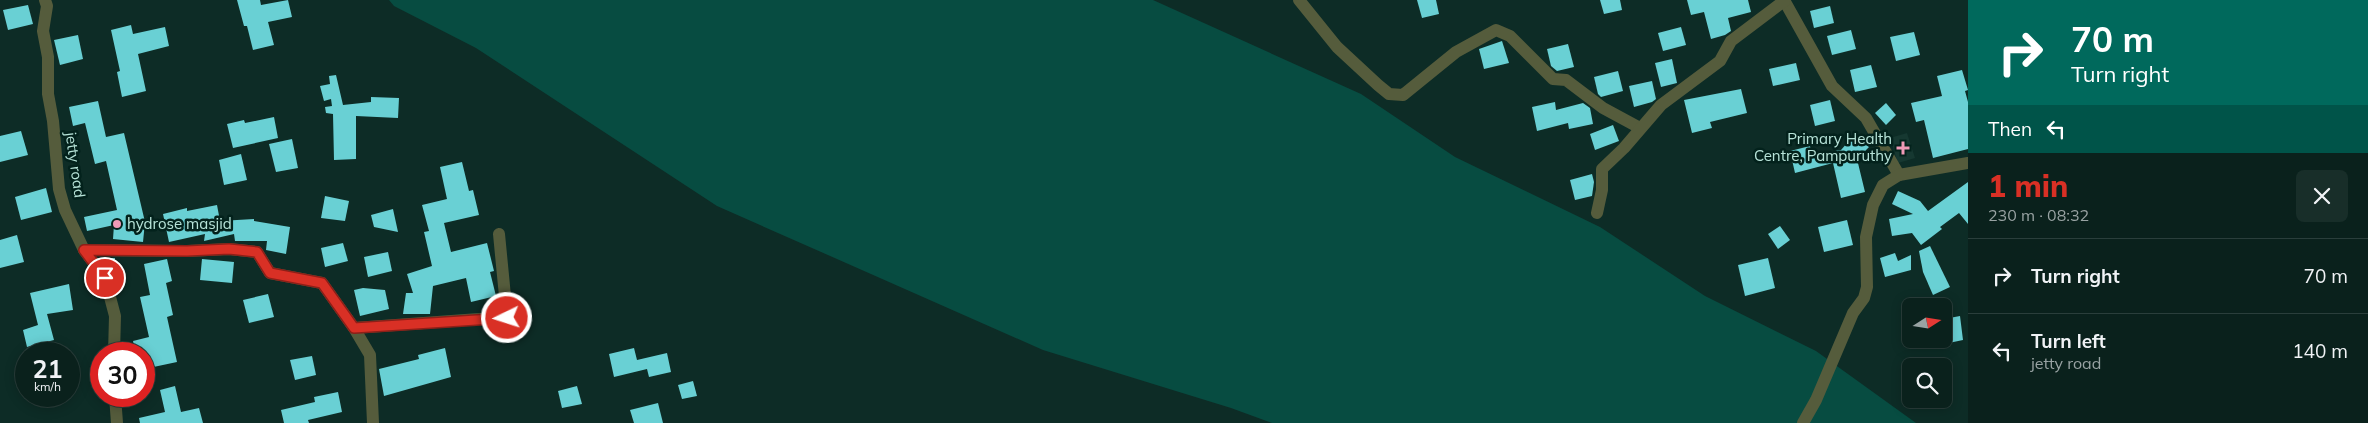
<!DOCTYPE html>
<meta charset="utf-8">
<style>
body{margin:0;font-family:Mulish,sans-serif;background:#182e29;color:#f1f3f6;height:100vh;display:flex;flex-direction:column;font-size:19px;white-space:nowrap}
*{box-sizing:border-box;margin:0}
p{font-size:16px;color:#99a3a3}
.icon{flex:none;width:28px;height:28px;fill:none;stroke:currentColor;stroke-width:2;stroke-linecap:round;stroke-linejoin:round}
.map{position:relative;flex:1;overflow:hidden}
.sheet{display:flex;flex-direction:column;background:#0a211c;width:400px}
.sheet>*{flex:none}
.hud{background:#00695c;color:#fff;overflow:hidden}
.needle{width:32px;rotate:78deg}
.tools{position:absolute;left:1902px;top:298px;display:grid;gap:10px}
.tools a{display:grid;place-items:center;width:50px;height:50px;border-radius:8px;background:#0a211c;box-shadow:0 2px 12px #0003,0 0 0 1px #2a3e3b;font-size:25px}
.speed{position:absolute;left:15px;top:342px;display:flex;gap:10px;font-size:25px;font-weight:700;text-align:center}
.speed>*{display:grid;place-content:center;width:65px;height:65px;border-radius:50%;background:#0a211c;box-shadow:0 2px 12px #0003,0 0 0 1px #2a3e3b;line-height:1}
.speed small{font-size:12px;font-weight:400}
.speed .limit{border:8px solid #d22;background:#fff;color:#111}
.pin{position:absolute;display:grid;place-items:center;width:42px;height:42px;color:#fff;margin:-21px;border:2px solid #fff;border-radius:50%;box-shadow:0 1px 5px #0007}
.me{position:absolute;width:55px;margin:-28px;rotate:266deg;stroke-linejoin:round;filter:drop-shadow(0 0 4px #0008)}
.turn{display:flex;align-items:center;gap:18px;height:105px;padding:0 20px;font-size:22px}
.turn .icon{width:65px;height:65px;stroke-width:2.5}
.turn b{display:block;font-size:35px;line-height:42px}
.then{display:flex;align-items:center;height:48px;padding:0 20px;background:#0003;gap:10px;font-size:19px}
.round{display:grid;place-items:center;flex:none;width:52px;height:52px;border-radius:8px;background:#182e29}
.head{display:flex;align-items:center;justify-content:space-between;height:85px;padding:0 20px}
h1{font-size:30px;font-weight:800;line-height:38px;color:#d93025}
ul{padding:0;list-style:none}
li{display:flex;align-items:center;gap:15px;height:75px;padding:0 20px;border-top:1px solid #2a3e3b}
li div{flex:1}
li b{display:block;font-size:19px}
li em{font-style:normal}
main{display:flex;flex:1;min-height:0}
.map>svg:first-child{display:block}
.built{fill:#163831}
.water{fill:#074c41}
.building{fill:#69d0d4}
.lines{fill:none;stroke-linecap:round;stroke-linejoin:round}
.street{stroke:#555c3c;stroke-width:12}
.route-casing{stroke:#8d1f18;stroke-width:12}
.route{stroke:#d93025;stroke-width:9}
.poi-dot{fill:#f09ab7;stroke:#03221c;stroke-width:2}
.labels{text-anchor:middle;stroke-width:5;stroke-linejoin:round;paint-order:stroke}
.poi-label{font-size:15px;fill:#b7e3d8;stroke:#03221c;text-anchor:end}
.street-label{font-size:15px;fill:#b7e3d8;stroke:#03221c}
</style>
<main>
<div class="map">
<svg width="1968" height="423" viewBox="0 0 1968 423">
<rect width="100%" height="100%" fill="#0d2c26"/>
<path class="built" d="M1907 133 1915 158 1898 163 1890 138Z"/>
<path class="water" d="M389 0H1153L1361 94 1455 157 1600 227 1705 296 1816 351 1916 423H1272L1231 408 1043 350 717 206 476 48 394 6Z"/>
<g class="building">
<path d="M237 0H260L261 5 288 0 292 17 268 22 274 45 253 50 247 26H244Z"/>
<path d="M1417 0H1436L1439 14 1422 18Z"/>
<path d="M1600 0H1620L1622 10 1604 14Z"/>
<path d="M1687 0H1748L1751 12 1728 18 1731 31 1725 35 1711 39 1704 12 1691 15Z"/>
<path d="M28 5 33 24 8 30 3 10Z"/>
<path d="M1830 6 1834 23 1814 28 1810 11Z"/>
<path d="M131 25 133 34 165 27 169 46 138 54 146 91 122 97 117 72 120 71 111 30Z"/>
<path d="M1681 27 1686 45 1663 51 1658 33Z"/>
<path d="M1851 30 1856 49 1832 55 1827 36Z"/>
<path d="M1914 32 1920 55 1896 61 1890 37Z"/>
<path d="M78 35 83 59 60 65 54 40Z"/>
<path d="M1502 41 1509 63 1484 69 1479 49Z"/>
<path d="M1568 44 1574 67 1557 71 1551 66 1547 49Z"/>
<path d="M1672 59 1677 83 1661 87 1655 63Z"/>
<path d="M1796 63 1800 80 1773 86 1769 69Z"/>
<path d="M1871 65 1877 87 1855 92 1850 70Z"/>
<path d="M1962 70 1968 90 1965 91 1968 102V149L1933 158 1924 120 1916 122 1911 103 1942 96 1937 76Z"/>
<path d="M1618 71 1623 91 1601 97 1598 94 1594 77Z"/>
<path d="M336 75 343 105 371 102V97L399 98 398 118 356 116V159L334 160 333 114 326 113 325 107 332 106 331 99 324 101 320 86 330 84 329 76Z"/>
<path d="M1652 81 1656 99 1652 102 1634 107 1629 86Z"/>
<path d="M1741 89 1747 113 1710 122 1712 128 1692 133 1684 100Z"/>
<path d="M1830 100 1835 121 1815 126 1810 105Z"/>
<path d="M98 101 106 137 124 133 145 222 143 242 113 239 114 225 87 231 84 217 117 210 106 161 95 164 85 123 73 126 69 107Z"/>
<path d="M1555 102 1556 110 1583 103 1590 108 1593 124 1569 129 1568 123 1537 131 1532 107Z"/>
<path d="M1886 103 1896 115 1886 125 1875 113Z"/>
<path d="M274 117 278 138 233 148 227 124 244 120 245 123Z"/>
<path d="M1613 125 1619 141 1595 150 1590 134Z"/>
<path d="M21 131 28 155 0 162V136Z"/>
<path d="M1855 134 1869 147 1857 159 1865 192 1841 198 1833 163 1795 173 1790 151 1810 146 1812 155 1841 150Z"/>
<path d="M292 139 298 168 276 172 269 144Z"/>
<path d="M241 154 247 180 224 185 219 160Z"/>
<path d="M462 162 469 191 473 190 479 215 444 223 451 252 487 243 494 271 490 272 496 296 471 302 466 278 433 286 430 314H403L406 293H413L407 274 432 266 424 232 429 231 422 205 447 199 440 167Z"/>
<path d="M1592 174 1594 182 1592 196 1575 200 1570 180Z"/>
<path d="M1968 182V224L1959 213 1940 227 1942 229 1921 245 1912 233 1892 236 1889 219 1913 214 1892 204 1898 191 1920 201 1928 211Z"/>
<path d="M46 188 52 212 21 220 15 197Z"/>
<path d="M325 196 349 201 345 221 321 218Z"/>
<path d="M217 205 220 221 254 219V221L290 227 286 254 266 250 267 241H235L234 234 204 241 205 234 169 242 163 214 187 208V211Z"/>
<path d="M393 209 398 232 374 227 371 215Z"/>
<path d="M1847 220 1853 245 1824 252 1818 227Z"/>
<path d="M1780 226 1790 240 1778 249 1768 234Z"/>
<path d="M17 235 24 262 0 268V240Z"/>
<path d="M343 243 348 261 325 267 321 248Z"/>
<path d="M1930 246 1950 287 1933 295 1923 272 1919 251Z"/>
<path d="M388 252 392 271 368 277 364 257Z"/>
<path d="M1895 253 1898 261 1911 255V270L1885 277 1880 258Z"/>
<path d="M102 258H115V273H111Z"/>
<path d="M1768 258 1775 288 1745 296 1738 265Z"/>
<path d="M167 259 172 281 166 283 173 315 167 317 177 362 144 369V354H136L133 341 149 337 140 297 150 295 144 264Z"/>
<path d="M202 259 234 262 232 283 200 280Z"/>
<path d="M69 284 73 310 47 314 54 340 27 347 23 330 38 325 30 293Z"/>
<path d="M363 288 385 290 389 309 360 316 354 290Z"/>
<path d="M268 294 274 317 249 323 243 300Z"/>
<path d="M1960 316 1963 340 1944 344V319Z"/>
<path d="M445 348 451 377 384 396 379 369 419 359 418 355Z"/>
<path d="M634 348 637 360 667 353 671 372 649 377 647 369 614 377 609 354Z"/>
<path d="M312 356 316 375 295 380 290 360Z"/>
<path d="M693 381 697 396 682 399 678 385Z"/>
<path d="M175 386 181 412 199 408 203 423H140L139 418 165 412 160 390Z"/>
<path d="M577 386 582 404 562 408 558 391Z"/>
<path d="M338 392 342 412 308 420 309 423H284L281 410 315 402 314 397Z"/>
<path d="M658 403 663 423H634L630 410Z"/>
</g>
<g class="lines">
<g class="street">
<path d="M45 0 47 6 43 31 48 57V94L53 121 59 189 65 210 84 250 105 278 115 316 114 354"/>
<path d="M1299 0 1337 47 1378 85 1389 94 1403 95 1456 52 1496 30 1510 36 1553 79 1566 80 1603 108 1640 128"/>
<path d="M1784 0 1832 86 1866 118 1899 175"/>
<path d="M1597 213 1602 190V169L1624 148 1661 105 1720 61 1731 41 1784 1"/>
<path d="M84 250 187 251 229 249 257 252 270 273 322 283 354 328 370 355 373 423"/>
<path d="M354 328 507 317 499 234"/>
<path d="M115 396 117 423"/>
<path d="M1803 423 1816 400 1853 313 1864 298 1867 287 1866 237 1873 205 1883 185 1899 175 1968 163"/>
</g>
</g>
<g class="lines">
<defs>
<path id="route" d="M105 278 84 250 187 251 229 249 257 252 270 273 322 283 354 328 507 318"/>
</defs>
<use href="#route" class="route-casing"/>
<use href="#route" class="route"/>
</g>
<g class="poi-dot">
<path d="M1900.5 140.5h5v5h5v5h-5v5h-5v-5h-5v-5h5z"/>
<circle cx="117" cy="224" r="5"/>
</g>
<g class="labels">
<g class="poi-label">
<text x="1892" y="144">Primary Health<tspan x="1892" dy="17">Centre, Pampuruthy</tspan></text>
<text x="127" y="229" text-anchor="start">hydrose masjid</text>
</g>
<g class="street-label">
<text transform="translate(75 165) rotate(82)" y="5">jetty road</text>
</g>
</g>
</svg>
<div class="tools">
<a><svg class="needle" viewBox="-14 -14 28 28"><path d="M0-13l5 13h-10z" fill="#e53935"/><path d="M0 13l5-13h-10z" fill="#99a3a3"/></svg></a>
<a><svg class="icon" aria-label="search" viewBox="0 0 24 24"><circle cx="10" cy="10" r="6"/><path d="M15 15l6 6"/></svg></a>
</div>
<div class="speed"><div>21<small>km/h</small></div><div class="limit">30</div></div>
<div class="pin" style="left:105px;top:278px;background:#d93025"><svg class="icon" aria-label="arrive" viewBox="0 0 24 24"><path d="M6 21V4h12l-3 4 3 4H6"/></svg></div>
<svg class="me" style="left:507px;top:318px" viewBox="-20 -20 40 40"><circle r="17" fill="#d93025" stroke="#fff" stroke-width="3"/><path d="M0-11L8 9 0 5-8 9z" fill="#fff"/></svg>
</div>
<section class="sheet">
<div class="hud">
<div class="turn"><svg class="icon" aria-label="right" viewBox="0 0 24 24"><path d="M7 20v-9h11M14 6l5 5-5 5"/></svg><div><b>70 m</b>Turn right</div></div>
<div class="then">Then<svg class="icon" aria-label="left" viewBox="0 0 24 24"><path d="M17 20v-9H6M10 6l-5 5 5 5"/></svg></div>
</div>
<div class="head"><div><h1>1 min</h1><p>230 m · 08:32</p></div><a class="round"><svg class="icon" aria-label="close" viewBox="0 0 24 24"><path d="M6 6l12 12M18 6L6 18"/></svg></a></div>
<ul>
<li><svg class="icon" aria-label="right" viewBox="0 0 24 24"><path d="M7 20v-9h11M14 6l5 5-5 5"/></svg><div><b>Turn right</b></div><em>70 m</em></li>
<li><svg class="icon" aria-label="left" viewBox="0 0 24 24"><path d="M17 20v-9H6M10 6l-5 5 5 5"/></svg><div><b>Turn left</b><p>jetty road</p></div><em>140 m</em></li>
</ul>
</section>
</main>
